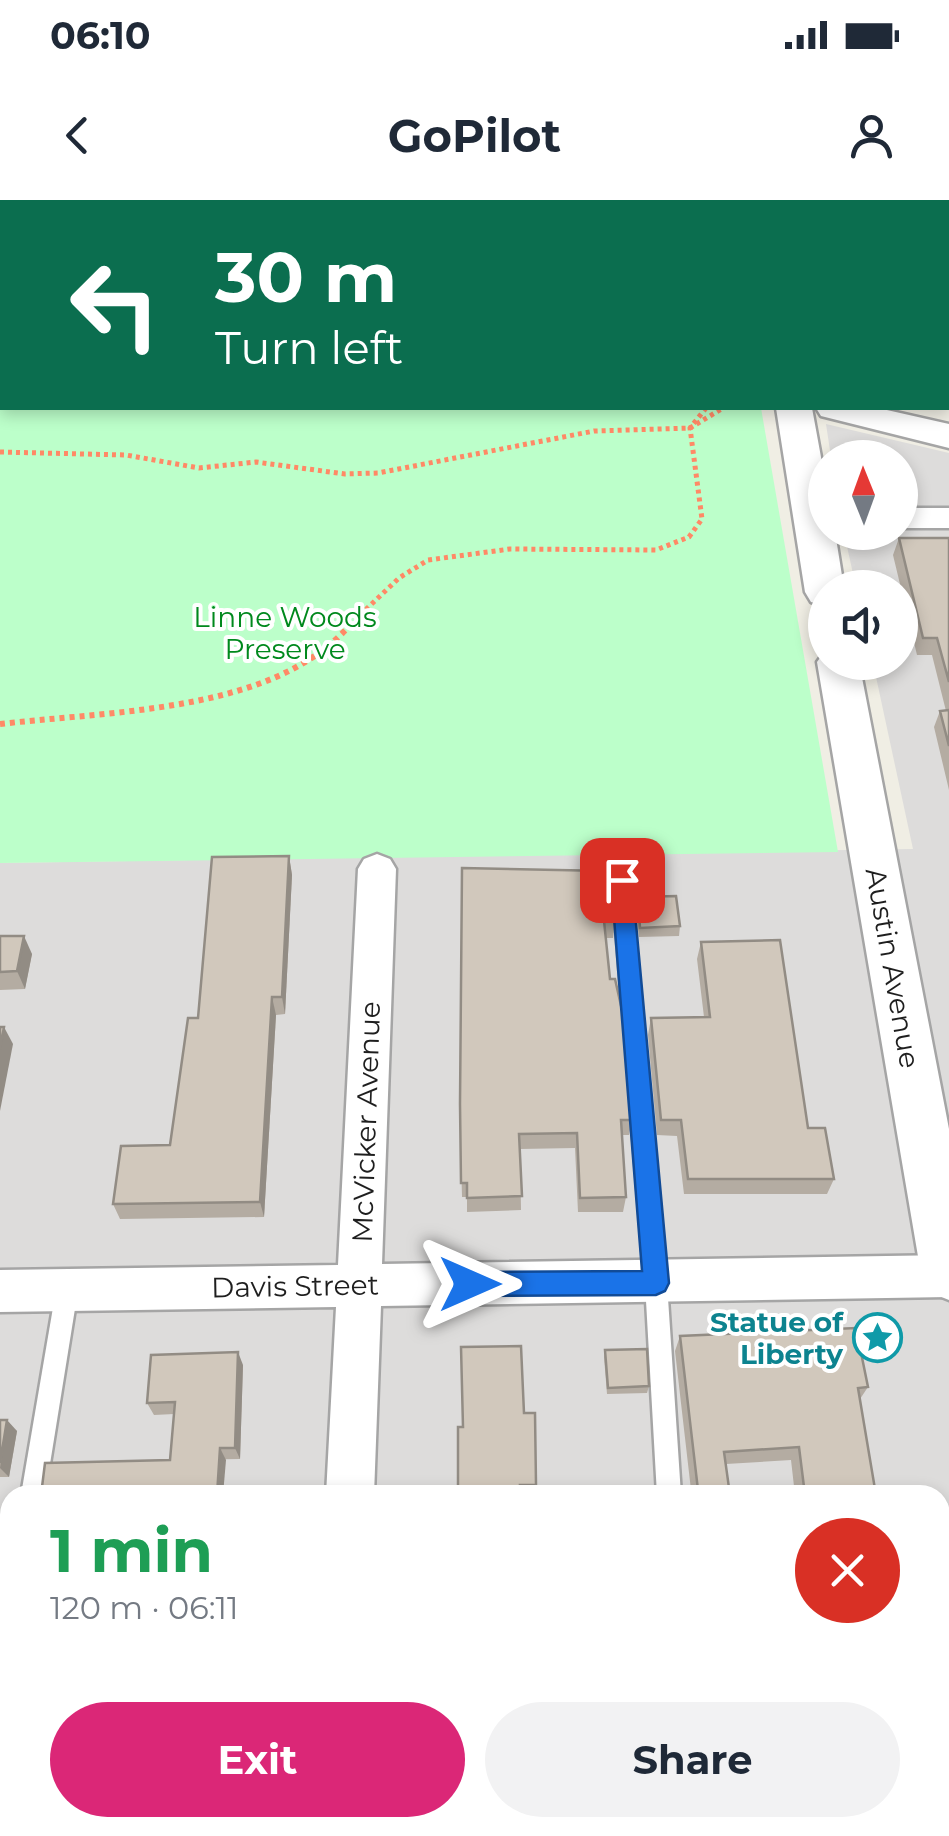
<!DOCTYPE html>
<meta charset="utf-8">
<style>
body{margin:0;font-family:Montserrat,sans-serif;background:#f2f2f3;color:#1f2937;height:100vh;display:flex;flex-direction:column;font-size:38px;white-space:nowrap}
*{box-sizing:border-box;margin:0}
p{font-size:32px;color:#747a83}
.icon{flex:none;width:55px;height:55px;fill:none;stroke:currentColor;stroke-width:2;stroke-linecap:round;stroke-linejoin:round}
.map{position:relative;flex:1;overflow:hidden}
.sheet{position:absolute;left:0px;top:1285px;width:950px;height:352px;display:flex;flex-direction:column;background:#fff;border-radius:30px 30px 0 0;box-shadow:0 5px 15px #0003}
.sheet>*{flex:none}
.banner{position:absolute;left:0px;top:0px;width:950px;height:210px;box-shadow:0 5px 15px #0003;background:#0b6e4f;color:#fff;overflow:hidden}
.needle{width:65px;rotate:359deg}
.tools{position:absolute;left:808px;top:240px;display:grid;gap:20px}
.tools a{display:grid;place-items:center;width:110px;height:110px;border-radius:50%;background:#fff;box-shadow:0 5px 15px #0003;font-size:50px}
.pin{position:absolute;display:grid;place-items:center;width:85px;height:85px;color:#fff;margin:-42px;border-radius:20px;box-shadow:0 5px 15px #0006}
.me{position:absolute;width:110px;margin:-55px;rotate:90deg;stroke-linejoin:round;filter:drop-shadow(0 0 8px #0008)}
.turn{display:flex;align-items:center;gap:35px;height:210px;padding:0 50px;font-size:45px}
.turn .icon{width:130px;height:130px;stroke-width:2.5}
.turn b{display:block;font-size:70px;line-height:85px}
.round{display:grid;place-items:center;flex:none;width:105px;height:105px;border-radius:52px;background:#f2f2f3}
.head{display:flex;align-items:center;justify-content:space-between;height:170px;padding:0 50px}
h1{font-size:60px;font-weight:700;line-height:75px;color:#1e9e55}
.action{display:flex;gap:20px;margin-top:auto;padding:20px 50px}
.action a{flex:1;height:115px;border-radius:60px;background:#db2777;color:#fff;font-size:40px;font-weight:700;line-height:115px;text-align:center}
.action a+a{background:#f2f2f3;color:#1f2937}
.status{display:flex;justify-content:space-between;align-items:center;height:70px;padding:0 50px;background:#fff;direction:ltr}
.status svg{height:28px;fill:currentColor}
header{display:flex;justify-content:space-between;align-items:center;height:130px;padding:0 50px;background:#fff;font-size:45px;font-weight:700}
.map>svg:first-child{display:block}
.residential{fill:#dddcdb;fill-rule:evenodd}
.park{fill:#bcffca}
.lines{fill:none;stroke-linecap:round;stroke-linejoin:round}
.service-casing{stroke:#a5a5a5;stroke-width:5}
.minor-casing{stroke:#a5a5a5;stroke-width:5}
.tertiary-casing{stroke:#a5a5a5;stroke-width:5}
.path-far1{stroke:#ff8966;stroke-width:5;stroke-dasharray:4 4;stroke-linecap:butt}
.path{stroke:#ff8966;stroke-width:6;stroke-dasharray:5 5;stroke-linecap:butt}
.service{fill:#fff;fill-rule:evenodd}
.minor{fill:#fff;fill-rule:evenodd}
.tertiary{fill:#fff;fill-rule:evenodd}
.wall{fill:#b4aca2}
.shaded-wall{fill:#928c84}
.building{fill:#d1c8bc;stroke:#928c84;stroke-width:2.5}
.route{fill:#1a73e8;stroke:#114b97;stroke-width:2.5}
.labels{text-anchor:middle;stroke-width:8;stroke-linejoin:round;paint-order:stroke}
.park-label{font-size:28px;fill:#00891d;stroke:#fff}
.street-label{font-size:28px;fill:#1e1e1e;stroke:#fff}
.culture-label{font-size:28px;font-weight:bold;fill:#0d838f;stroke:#fff;text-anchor:end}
</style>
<div class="status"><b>06:10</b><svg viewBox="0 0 49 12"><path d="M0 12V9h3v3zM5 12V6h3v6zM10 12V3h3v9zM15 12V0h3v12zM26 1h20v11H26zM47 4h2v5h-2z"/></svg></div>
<header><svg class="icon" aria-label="back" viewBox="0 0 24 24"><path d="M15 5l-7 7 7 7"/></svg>GoPilot<svg class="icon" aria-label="person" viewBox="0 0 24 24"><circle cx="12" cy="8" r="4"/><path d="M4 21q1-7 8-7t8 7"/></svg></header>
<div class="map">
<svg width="949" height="1636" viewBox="0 0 949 1636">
<rect width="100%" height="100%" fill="#f0eee4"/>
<path class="residential" d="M826 224 949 253V1636H0V663L913 649 873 463 900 462V388L856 387 844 333 900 332V258L831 257ZM10 1295H940V1628H10Z"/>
<g class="park">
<path d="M0 0 28 2H2V208H761L838 652 0 663Z"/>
<path d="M107 0H750V2H116Z"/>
</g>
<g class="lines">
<defs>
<g id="service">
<path d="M621 673 630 680 667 1083 681 1295H657L645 1083 612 680Z"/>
<path d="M67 1079 75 1083 78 1090 45 1295H21L56 1090 59 1083Z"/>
<path d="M10 1424V1505L0 1511V1430Z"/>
<path d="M675 1628H702L703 1636H675Z"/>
</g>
<g id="minor">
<path d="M747 0H773V2H748Z"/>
<rect x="900" y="308" width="49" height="20"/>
<path d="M377 654 390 659 396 669 382 1064 949 1055V1097L381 1106 374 1295H326L336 1107 0 1112V1070L338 1065 358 669 364 659Z"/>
<rect x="307" y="1628" width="54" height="8"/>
</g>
<g id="tertiary">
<path d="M52 0H91L92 2H54Z"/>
<path d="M776 208H812L825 279V332H835L844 388H825V406L811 402 805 392Z"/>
<path d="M816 208H878L949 224V248L821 216Z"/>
<path d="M825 451V462H859L949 929V1100L929 1092 921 1074 817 462Z"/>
</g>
</defs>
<use href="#service" class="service-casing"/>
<use href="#minor" class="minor-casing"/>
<use href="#tertiary" class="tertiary-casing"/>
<g class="path-far1">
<path d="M532 0 565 2"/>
<path d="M623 2 628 0"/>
<path d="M0 252 126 255 199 268 256 262 345 274 378 273 594 231 690 228 723 208"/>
<path d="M360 415 399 378 428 360 510 349 656 350 689 337 702 319 690 228 706 208"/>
</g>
<path class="path" d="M0 524C95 513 228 512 310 459 330 447 346 430 362 413"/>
<use href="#service" class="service"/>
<use href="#minor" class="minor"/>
<use href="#tertiary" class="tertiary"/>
</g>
<g class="wall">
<path d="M899 338H949V590L934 527 940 511H946L932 455H917L893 355Z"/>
<path d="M289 656 292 675 285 814 276 815 264 1017 120 1019 113 1004 170 945 198 818Z"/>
<path d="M462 668 615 720 613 738H606L610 779 632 920 629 935H622L626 997 623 1012H578L575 948 520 949 521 1010 467 1012V997H462L460 918Z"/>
<path d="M638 697 680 726 679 736 639 737 636 707Z"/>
<path d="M0 736 32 754 25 789 0 790Z"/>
<path d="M701 742 808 928 834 979 827 994H684L677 936 657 935 648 835 651 818 704 817 697 759Z"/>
<path d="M680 1136 868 1187 860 1199 876 1295H795L791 1260 726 1264 730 1295 691 1290 675 1151Z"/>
<path d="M605 1150 649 1186 647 1193 607 1194 604 1157Z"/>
<path d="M243 1165 240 1259 170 1260 174 1214 154 1215 147 1203Z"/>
<path d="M524 1213 536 1285 535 1295H458L463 1227Z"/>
<path d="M0 1220 17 1231 9 1277H0Z"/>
<path d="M815 1628H919L921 1636H817Z"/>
</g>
<g class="shaded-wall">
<path d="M289 656 292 675 285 814 282 797Z"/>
<path d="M24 736 32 754 25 789 17 771Z"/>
<path d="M272 797 276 815 264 1017 260 1002Z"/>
<path d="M4 827 13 844 0 911V849Z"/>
<path d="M238 1152 243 1165 240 1259 235 1248Z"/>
<path d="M7 1220 17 1231 9 1277 0 1268Z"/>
<path d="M220 1248 226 1260 223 1295H217Z"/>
<path d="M50 1628H60L59 1636H49Z"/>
<path d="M197 1628 203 1629V1636H196Z"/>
</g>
<g class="building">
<path d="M818 0H868L869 2H819Z"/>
<path d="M899 338H949V482L937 438H923Z"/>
<path d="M949 510V546L940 511Z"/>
<path d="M289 656 282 797H272L260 1002 113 1004 121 946 170 945 188 818H198L212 657Z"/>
<path d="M462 668 606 671 615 720 604 721 610 779H615L624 819 632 920H621L626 997 580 998 577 933 519 934 522 996 467 998V983H461L460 904Z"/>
<path d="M676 696 680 726 640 728 638 697Z"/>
<path d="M0 736H24L17 771 0 772Z"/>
<path d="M780 740 808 928H825L834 979H688L681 920H661L651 818 710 817 701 742Z"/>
<path d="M0 827H4L0 849Z"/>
<path d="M856 1128 868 1187 858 1188 876 1295H805L799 1247 724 1252 730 1295H598V1293L698 1290 680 1136Z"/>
<path d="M521 1146 524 1213H535L536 1285H520L521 1295H458V1227H463L461 1147Z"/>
<path d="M647 1149 649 1186 608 1188 605 1150Z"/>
<path d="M238 1152 235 1248H220L217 1295H41L45 1263 170 1260 175 1202 147 1203 151 1155Z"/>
<path d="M0 1220H7L0 1263Z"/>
<path d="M0 1554H10V1628H50L49 1636H0Z"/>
<path d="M127 1628H197L196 1636H126Z"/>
<rect x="454" y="1628" width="112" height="8"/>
<path d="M826 1628H919L921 1636H827Z"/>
<path d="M664 1634V1636H570Z"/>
</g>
<path class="route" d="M622 671 632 680 669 1083 665 1091 656 1095 470 1096 462 1093 458 1084 462 1076 470 1072 642 1071 611 680Z"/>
<defs>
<symbol id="sight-ring" viewBox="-11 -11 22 22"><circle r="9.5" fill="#fff" stroke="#0f9aa8" stroke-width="1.5"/><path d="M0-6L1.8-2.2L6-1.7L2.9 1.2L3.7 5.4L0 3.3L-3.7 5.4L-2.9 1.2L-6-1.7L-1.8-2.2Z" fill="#0f9aa8"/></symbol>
</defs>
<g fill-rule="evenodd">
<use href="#sight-ring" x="850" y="1110" width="55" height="55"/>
</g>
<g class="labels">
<g class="park-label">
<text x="285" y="427">Linne Woods<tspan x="285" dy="32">Preserve</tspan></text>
</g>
<g class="street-label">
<text transform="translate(893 768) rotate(80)" y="10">Austin Avenue</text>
<text transform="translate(366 922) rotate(-88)" y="10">McVicker Avenue</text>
<text transform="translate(295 1086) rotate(-1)" y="10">Davis Street</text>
</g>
<g class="culture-label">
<text x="843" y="1132">Statue of<tspan x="843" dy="32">Liberty</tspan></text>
</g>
</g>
</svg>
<div class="tools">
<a><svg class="needle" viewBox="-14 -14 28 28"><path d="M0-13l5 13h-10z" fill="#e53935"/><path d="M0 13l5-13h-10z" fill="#747a83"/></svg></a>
<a><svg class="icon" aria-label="sound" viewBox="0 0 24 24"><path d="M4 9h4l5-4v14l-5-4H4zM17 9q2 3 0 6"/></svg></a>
</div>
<div class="pin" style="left:622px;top:680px;background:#d93025"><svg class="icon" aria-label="arrive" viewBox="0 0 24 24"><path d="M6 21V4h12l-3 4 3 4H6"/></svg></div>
<svg class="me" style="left:470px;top:1084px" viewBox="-20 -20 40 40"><path d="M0-17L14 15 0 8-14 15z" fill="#1a73e8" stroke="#fff" stroke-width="4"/></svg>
<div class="banner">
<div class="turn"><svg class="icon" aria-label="left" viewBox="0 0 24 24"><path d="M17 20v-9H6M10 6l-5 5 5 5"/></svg><div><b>30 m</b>Turn left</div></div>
</div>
<section class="sheet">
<div class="head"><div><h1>1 min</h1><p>120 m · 06:11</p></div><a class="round" style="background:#d93025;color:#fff"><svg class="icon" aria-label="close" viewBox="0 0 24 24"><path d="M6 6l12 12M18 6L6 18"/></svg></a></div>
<div class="action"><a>Exit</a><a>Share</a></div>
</section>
</div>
